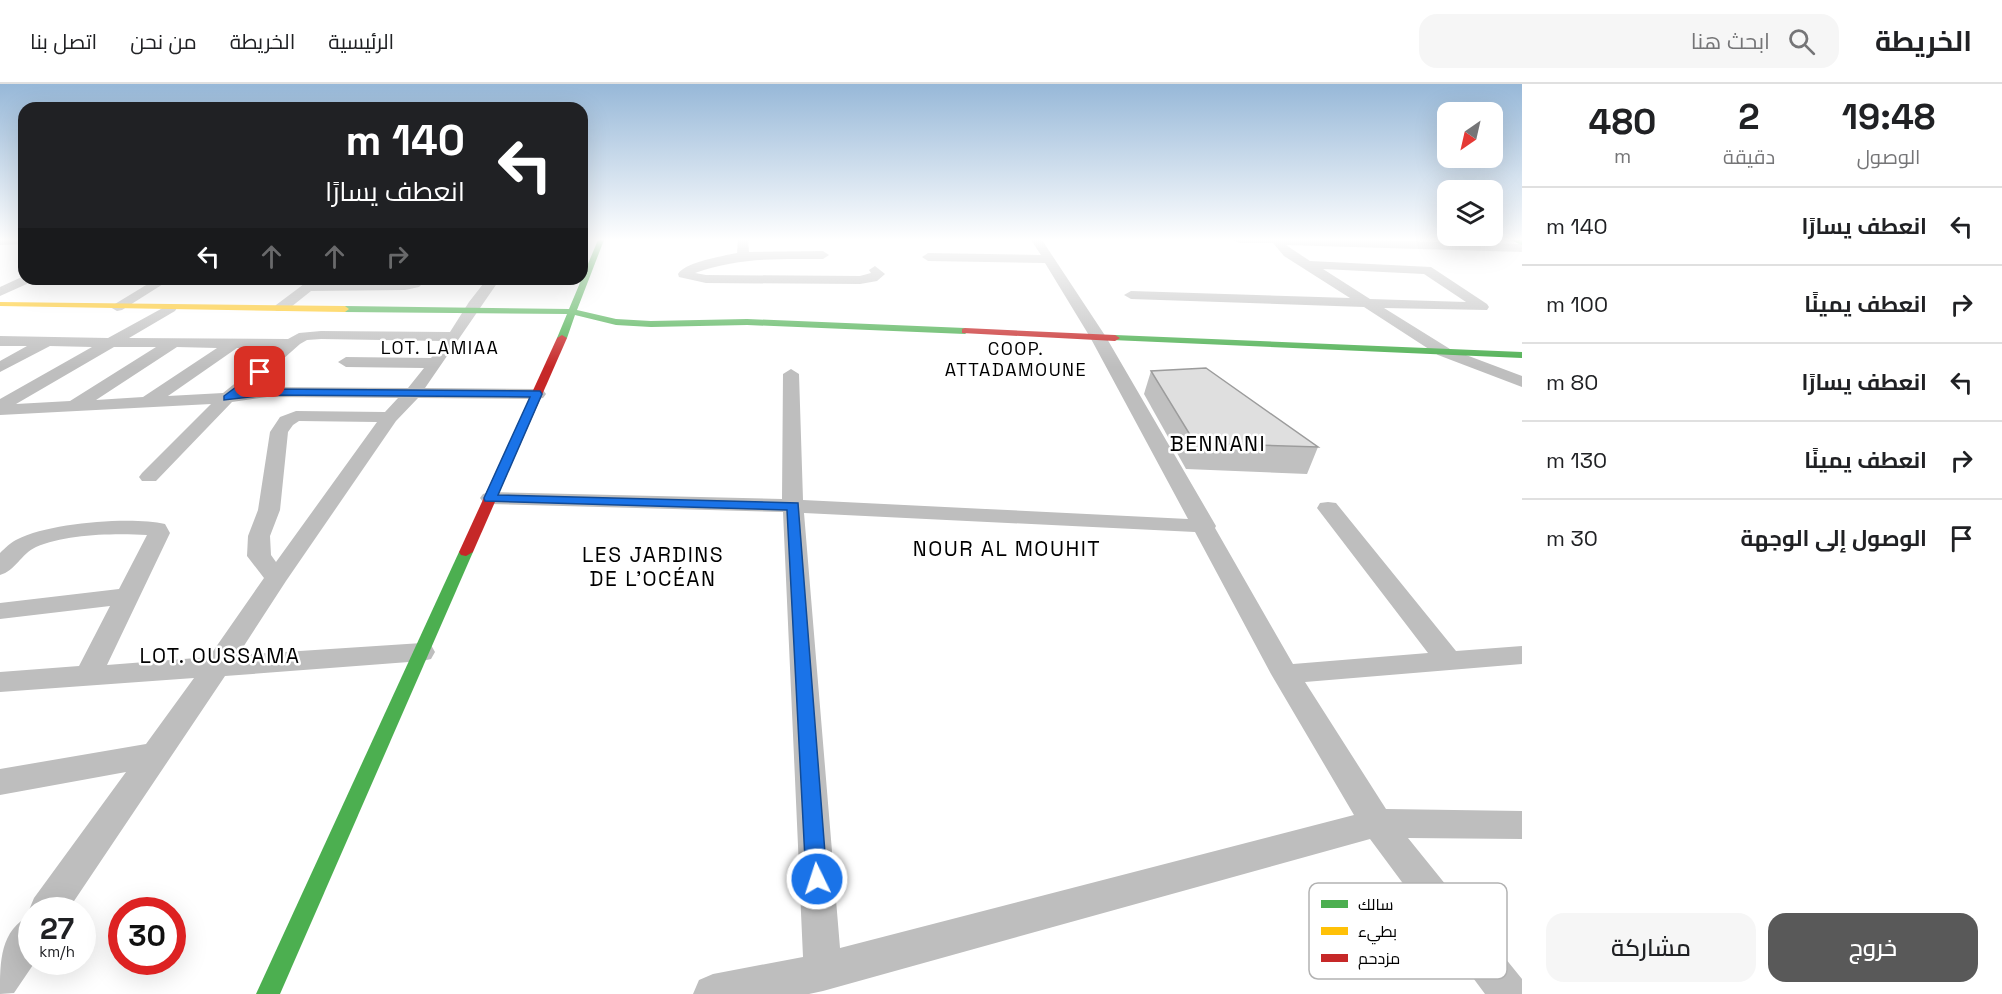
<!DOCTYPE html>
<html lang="ar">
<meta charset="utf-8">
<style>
body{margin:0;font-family:"Space Grotesk",Cairo,sans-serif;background:#f6f6f6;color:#202124;direction:rtl;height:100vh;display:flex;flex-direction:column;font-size:22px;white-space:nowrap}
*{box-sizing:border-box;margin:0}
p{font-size:20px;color:#757577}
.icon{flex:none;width:33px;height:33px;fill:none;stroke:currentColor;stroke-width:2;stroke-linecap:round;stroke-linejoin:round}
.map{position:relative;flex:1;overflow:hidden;direction:ltr}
.panel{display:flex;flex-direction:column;background:#fff;width:480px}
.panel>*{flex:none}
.top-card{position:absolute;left:18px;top:18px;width:570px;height:183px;border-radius:18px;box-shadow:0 6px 24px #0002;direction:rtl;background:#202124;color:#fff;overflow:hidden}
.needle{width:39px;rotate:214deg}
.controls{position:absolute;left:1437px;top:18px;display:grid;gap:12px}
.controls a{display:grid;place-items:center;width:66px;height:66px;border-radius:12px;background:#fff;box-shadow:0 6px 24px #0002;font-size:30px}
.speed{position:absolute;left:18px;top:813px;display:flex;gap:12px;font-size:30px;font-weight:700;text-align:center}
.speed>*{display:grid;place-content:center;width:78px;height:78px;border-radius:50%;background:#fff;box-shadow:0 6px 24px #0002;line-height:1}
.speed small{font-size:15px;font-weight:400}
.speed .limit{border:9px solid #d22;background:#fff;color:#111}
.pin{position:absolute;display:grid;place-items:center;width:51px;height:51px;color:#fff;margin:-26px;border-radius:12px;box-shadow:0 3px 9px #0006}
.me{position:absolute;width:66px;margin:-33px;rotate:356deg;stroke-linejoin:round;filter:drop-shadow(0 0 4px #0008)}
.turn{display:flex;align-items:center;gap:21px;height:126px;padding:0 24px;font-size:27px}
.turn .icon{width:78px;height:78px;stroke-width:2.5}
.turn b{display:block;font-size:42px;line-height:51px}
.lanes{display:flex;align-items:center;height:57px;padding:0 24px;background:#0003;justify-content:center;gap:30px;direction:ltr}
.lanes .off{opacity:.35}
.eta{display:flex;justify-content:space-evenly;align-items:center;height:102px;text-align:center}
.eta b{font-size:36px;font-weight:600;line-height:42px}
.action{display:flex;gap:12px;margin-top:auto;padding:12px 24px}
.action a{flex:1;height:69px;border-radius:18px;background:#595959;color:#fff;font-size:24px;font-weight:600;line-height:69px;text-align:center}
.action a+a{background:#f6f6f6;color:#202124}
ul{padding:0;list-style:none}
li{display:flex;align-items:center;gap:18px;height:78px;padding:0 24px;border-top:2px solid #e0e0e0}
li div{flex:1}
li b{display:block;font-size:22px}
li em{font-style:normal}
header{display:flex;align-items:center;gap:36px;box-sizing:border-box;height:84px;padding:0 30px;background:#fff;border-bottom:2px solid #e0e0e0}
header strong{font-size:28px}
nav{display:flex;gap:33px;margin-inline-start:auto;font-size:21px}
.search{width:420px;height:54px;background:#f6f6f6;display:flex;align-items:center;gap:15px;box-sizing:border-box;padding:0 21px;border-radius:18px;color:#757577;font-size:22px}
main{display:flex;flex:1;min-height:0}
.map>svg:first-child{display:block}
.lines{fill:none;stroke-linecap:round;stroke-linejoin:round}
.street{fill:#bebebe;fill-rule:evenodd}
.fast{fill:#4caf50;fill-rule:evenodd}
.slow{fill:#ffc107;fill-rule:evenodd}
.jam{fill:#c62828;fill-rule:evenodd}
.wall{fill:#c0c0c0}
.building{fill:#dfdfdf;stroke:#9c9c9c;stroke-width:1.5}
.route{fill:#1a73e8;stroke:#114b97;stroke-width:1.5}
.labels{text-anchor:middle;stroke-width:5;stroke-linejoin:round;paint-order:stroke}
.far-quarter-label{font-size:18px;letter-spacing:1.5px;fill:#000;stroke:#fff}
.quarter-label{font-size:21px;letter-spacing:1.5px;fill:#000;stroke:#fff}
.key{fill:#fff;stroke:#b2b2b2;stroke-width:1.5}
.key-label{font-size:16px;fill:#000}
</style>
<header>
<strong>الخريطة</strong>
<div class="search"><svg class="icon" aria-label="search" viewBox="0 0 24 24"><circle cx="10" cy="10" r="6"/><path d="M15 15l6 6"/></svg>ابحث هنا</div>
<nav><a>الرئيسية</a><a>الخريطة</a><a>من نحن</a><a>اتصل بنا</a></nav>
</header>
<main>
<section class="panel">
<div class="eta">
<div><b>19:48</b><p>الوصول</p></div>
<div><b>2</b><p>دقيقة</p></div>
<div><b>480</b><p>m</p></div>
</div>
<ul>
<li><svg class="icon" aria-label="left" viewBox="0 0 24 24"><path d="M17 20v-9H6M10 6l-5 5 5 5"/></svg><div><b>انعطف يسارًا</b></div><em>140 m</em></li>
<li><svg class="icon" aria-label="right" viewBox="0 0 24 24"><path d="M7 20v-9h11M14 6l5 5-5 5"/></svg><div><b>انعطف يمينًا</b></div><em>100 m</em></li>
<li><svg class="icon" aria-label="left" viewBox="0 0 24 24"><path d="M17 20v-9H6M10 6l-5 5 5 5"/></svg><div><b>انعطف يسارًا</b></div><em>80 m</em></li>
<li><svg class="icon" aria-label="right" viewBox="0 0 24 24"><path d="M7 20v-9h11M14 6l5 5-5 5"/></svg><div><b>انعطف يمينًا</b></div><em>130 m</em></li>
<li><svg class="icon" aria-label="arrive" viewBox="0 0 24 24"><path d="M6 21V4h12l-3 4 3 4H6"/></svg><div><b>الوصول إلى الوجهة</b></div><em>30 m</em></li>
</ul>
<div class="action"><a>خروج</a><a>مشاركة</a></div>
</section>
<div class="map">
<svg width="1522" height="910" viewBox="0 0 1522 910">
<rect width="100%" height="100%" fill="#fff"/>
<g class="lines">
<g class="street">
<path d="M0 156H24V160L0 161Z"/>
<path d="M738 156H748L749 168 823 167 829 171 823 175C778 175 739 173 695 189L706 191 860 192 871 189 869 186 875 182 885 190 877 197 860 200 706 199 679 193 678 190C685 178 723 172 737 169Z"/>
<path d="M1031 156H1042L1106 253 1216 442 1215 444 1293 580 1428 569 1317 424 1320 419 1328 418 1336 419 1456 567 1522 562V580L1305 598 1386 725 1522 727V755L1408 754 1522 895V910H1485L1370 755 823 907 809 910H693L699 896 713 890 803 873 783 428 490 420 483 418 480 414 483 410 490 408 782 415 783 290 791 285 799 290 803 416 1188 435 1090 253 1045 179 928 177 922 173 928 169 1041 171ZM804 429 1195 448 1271 590 1354 731 840 864Z"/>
<path d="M1233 156H1356L1522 160V168L1286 161 1310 177 1431 183 1487 220 1489 223 1487 226 1384 224 1450 265 1522 292V303L1438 271 1364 223 1131 215 1124 211 1131 207 1350 214 1284 172 1273 159H1239ZM1323 185 1424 190 1466 218 1370 215Z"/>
<path d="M24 192V195H93L87 199H29L0 212V203Z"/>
<path d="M156 195H171L122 226 117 227 110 223Z"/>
<path d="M235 195H324L321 199 405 198 413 195H427L419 203 405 206 311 207 286 227H276L274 224 276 221 304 200 241 199Z"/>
<path d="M487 195H500L425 304 537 305 543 306 546 310 543 314 537 315 418 314 396 337 286 497 238 571 422 559 431 561 435 568 431 575 422 577 225 592 68 826H32V878H35L14 909 0 910C0 877 0 846 31 831L29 826 34 814 126 688 0 711V685L146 660 194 594 0 608V588L79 582 110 522 0 535V519L119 505 147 451C115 449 65 450 36 463 21 470 15 487 0 491V469C5 464 11 458 18 455 49 439 131 432 165 440L170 449 107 581 209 573 264 494 247 472 248 452 258 426 270 348 280 333 296 327 385 328 398 314 267 313 232 318 156 397H142L139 393 142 389 211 320 0 331V315L92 263 50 262 0 288V277L27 262H0V252L108 254 170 220 175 221 177 224 175 227 129 254 288 255 299 249 321 247 450 248 469 218ZM321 255 444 257 431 274 346 273 338 278 346 283 424 284 408 304 267 303 248 306 300 260 307 256ZM114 263H156L70 317 16 320ZM177 263 217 264 143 313 96 316ZM237 264H279L223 309 168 312ZM299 337 377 338 276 478 271 471 270 452 280 426 288 348 293 341Z"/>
</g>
<g class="fast">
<path d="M598 156H604L577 226 616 235 651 237 747 235 965 244 969 247 965 250 747 241 651 243 616 241 575 231 567 254 562 257 557 254 567 230 345 228 341 225 345 222 569 225Z"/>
<path d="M1512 156H1522V161L1513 157Z"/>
<path d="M1115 251 1522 268V274L1112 256V252Z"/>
<path d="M466 464 473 468 280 910H256L459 468Z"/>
</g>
<path class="slow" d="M0 218 345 222 349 225 345 228 0 222Z"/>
<g class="jam">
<path d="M965 244 1115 251 1120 254 1115 257 962 249V245Z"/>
<path d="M562 251 567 254 473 468 466 472 461 471 459 468 557 254Z"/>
</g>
</g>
<path class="wall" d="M1151 287 1318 363 1307 390 1186 385 1144 310Z"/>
<path class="building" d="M1206 284 1318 363 1195 359 1151 287Z"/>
<linearGradient id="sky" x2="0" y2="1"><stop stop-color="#97b8d8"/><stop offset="0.55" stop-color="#fff"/><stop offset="1" stop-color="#fff" stop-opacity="0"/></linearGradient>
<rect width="1522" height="283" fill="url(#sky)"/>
<path class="route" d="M260 285 264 286V290L240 309 267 305 540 307 542 310 498 411 798 419 827 795 824 801 817 804 809 801 806 795 787 426 485 417 484 414 530 313 267 311 224 316V312Z"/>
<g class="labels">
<g class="far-quarter-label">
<text x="440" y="270">LOT. LAMIAA</text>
<text x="1016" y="271">COOP.<tspan x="1016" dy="21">ATTADAMOUNE</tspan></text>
</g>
<g class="quarter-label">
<text x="1218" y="367">BENNANI</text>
<text x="1007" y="472">NOUR AL MOUHIT</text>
<text x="653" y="478">LES JARDINS<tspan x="653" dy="24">DE L'OCÉAN</tspan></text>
<text x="220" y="579">LOT. OUSSAMA</text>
</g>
</g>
<rect x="1309" y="799" width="198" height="96" rx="9" class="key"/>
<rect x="1321" y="816" width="27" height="8" fill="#4caf50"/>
<rect x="1321" y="843" width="27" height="8" fill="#ffc107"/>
<rect x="1321" y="870" width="27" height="8" fill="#c62828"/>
<g class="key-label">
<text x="1358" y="826">سالك</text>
<text x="1358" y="853">بطيء</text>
<text x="1358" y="880">مزدحم</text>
</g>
</svg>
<div class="controls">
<a><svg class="needle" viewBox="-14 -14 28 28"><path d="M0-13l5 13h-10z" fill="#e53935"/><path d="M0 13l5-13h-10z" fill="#757577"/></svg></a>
<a><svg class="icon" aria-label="layers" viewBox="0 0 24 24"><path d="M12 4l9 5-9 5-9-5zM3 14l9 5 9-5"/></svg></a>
</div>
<div class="speed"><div>27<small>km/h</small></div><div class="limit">30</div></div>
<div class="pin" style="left:260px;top:288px;background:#d93025"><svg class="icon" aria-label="arrive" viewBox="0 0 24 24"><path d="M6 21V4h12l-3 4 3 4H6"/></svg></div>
<svg class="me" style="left:817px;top:795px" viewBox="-20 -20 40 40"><circle r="17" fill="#1a73e8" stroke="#fff" stroke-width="3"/><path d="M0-11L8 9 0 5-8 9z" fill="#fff"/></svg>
<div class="top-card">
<div class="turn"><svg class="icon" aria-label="left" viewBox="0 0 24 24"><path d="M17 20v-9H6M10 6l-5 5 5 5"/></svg><div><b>140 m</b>انعطف يسارًا</div></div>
<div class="lanes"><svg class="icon" aria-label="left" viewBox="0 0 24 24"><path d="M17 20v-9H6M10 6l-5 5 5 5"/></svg><svg class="icon off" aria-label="ahead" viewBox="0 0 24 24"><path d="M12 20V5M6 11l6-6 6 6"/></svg><svg class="icon off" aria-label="ahead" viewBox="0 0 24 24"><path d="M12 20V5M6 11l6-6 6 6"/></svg><svg class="icon off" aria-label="right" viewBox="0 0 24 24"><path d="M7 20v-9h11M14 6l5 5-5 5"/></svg></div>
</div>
</div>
</main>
